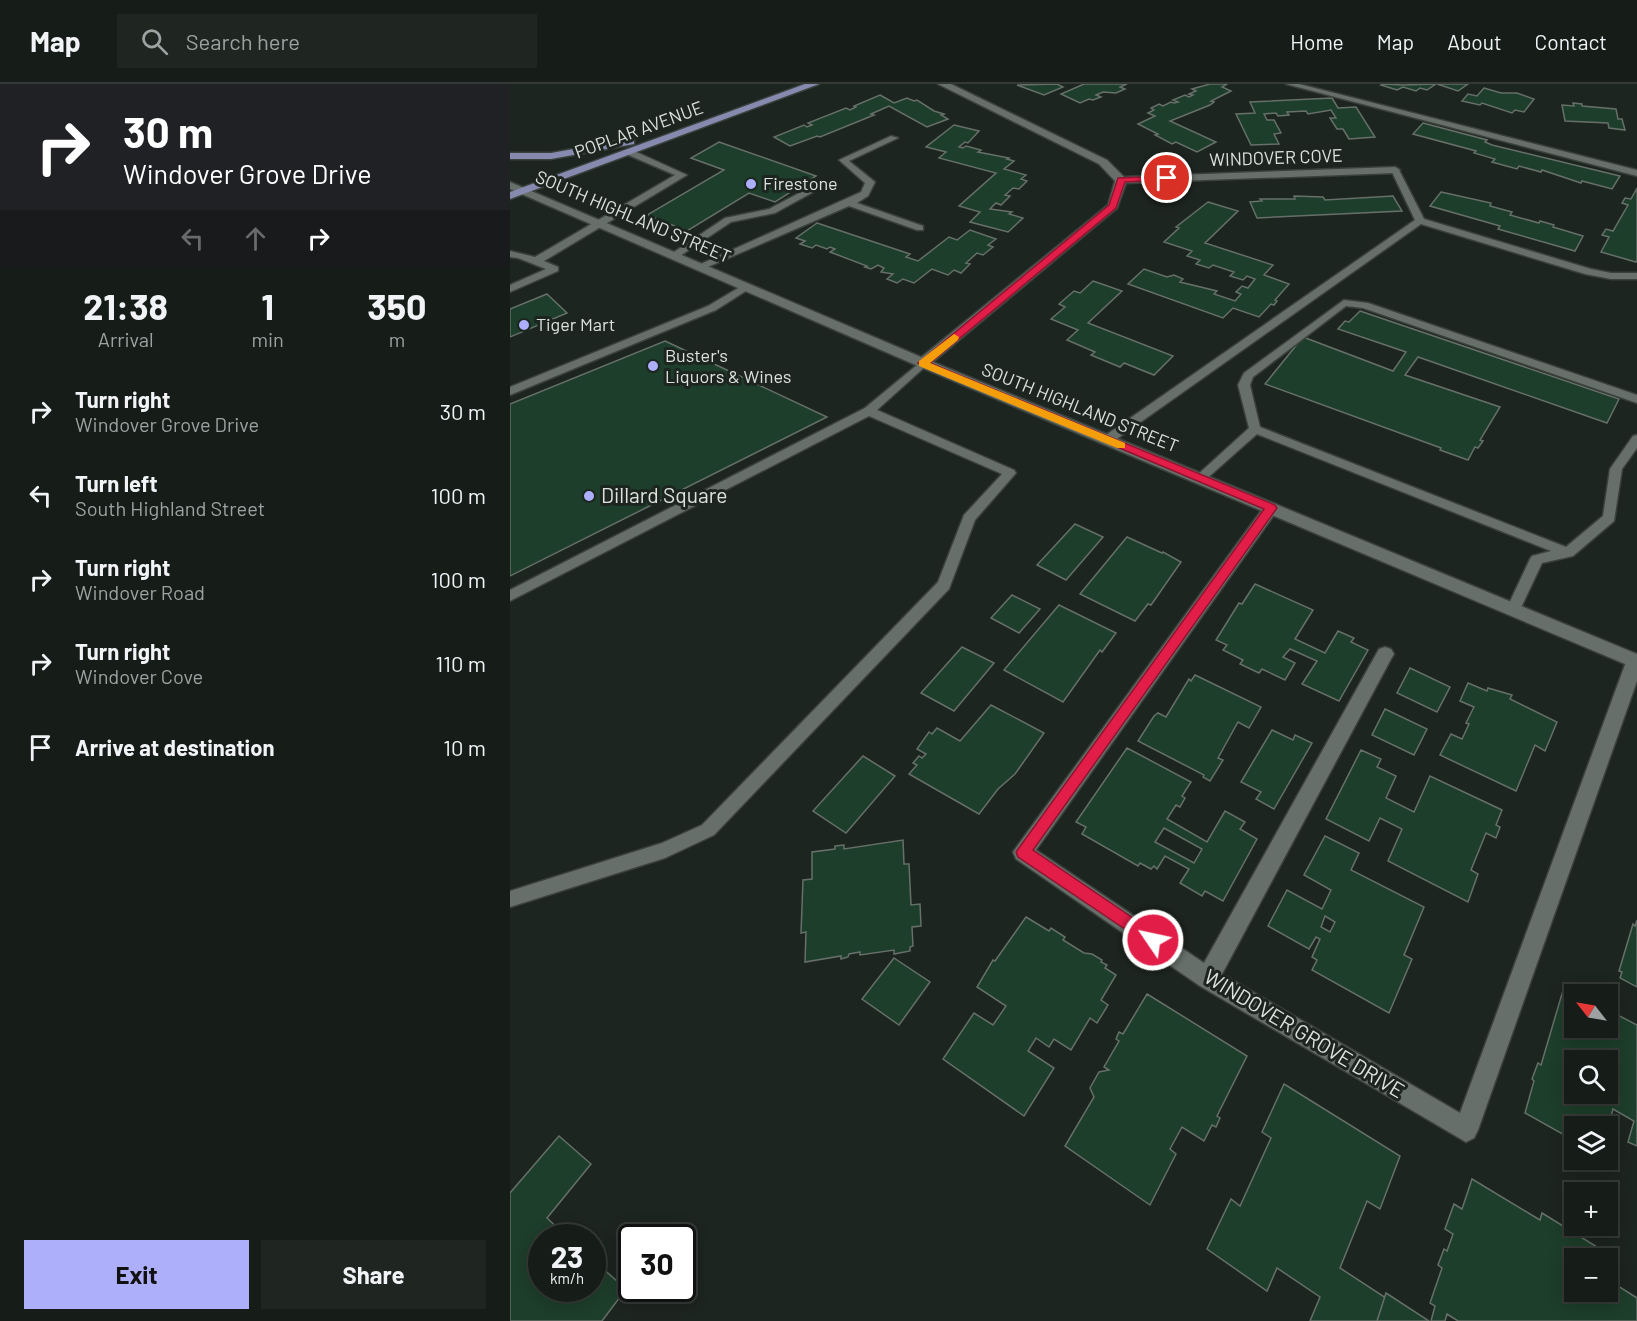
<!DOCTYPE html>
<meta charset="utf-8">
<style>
body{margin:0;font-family:Barlow,sans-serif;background:#1f2521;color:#f1f3f6;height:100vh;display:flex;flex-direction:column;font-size:22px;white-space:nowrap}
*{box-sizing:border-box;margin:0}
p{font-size:20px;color:#9ea1a2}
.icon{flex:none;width:33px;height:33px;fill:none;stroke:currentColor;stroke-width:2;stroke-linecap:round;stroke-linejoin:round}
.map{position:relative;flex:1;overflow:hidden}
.panel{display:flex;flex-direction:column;background:#161c18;width:510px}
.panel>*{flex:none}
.top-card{background:#202124;color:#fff;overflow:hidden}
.needle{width:39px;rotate:301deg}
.tools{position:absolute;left:1054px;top:900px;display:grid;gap:12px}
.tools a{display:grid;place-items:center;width:54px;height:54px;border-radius:0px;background:#161c18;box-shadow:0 3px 15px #0003,0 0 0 2px #353a37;font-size:30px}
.speed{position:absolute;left:18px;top:1140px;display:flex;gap:12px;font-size:30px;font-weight:700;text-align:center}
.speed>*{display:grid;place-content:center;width:78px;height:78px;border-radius:50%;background:#161c18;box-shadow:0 3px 15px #0003,0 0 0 2px #353a37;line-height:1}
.speed small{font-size:15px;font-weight:400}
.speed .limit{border:3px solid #111;border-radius:9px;background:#fff;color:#111}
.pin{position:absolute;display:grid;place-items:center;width:51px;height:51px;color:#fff;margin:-26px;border:3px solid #fff;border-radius:50%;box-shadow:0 2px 6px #0007}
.me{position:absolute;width:66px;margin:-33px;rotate:304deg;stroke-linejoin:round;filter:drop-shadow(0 0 4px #0008)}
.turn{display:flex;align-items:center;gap:21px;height:126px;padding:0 24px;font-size:27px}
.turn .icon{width:78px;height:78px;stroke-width:2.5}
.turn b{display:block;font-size:42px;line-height:51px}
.lanes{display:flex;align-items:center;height:57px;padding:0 24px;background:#0003;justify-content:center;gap:30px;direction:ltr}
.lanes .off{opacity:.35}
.eta{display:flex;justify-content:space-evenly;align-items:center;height:102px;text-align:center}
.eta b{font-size:36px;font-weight:700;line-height:42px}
.button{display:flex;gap:12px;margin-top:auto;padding:12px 24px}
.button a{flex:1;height:69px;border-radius:0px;background:#adaffb;color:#111;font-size:24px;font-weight:700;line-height:69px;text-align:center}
.button a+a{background:#1f2521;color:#f1f3f6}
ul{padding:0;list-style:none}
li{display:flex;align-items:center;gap:18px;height:84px;padding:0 24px}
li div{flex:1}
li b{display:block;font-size:22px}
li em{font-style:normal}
header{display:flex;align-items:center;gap:36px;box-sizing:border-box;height:84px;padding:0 30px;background:#161c18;border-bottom:2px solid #353a37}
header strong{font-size:28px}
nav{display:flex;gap:33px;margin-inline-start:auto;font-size:21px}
.search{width:420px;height:54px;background:#1f2521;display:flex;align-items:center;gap:15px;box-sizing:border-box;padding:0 21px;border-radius:0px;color:#9ea1a2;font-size:22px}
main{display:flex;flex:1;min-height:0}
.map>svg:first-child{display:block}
.building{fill:#1d3e2a;stroke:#666f69;stroke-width:1.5;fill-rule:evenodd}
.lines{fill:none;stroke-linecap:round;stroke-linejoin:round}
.lane-casing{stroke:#3a413c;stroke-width:3}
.street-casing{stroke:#3a413c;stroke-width:3}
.secondary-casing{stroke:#3a413c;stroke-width:3}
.primary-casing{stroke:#3a413c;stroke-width:3}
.lane{fill:#666f69;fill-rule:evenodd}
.street{fill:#666f69;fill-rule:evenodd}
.secondary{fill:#666f69;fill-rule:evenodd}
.primary{fill:#858aae;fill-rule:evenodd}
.route{fill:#e11d48;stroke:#92132f;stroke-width:1.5}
.slow{fill:#f59e0b}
.poi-dot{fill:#adaffb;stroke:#1d2520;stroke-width:2}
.labels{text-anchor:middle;stroke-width:6;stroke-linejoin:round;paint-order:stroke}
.far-street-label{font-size:18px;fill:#dde2de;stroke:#1d2520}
.far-poi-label{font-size:18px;fill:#dde2de;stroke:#1d2520;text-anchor:start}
.poi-label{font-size:21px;fill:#dde2de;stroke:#1d2520;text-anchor:start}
.street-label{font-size:21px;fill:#dde2de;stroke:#1d2520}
</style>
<header>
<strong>Map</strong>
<div class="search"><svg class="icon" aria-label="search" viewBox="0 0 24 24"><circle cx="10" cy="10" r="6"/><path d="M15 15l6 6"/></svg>Search here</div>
<nav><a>Home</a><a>Map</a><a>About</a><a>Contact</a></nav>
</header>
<main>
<section class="panel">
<div class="top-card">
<div class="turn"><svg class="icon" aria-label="right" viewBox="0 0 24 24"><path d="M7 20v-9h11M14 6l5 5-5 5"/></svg><div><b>30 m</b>Windover Grove Drive</div></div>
<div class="lanes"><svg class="icon off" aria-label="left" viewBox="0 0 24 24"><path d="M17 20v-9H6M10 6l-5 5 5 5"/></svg><svg class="icon off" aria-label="ahead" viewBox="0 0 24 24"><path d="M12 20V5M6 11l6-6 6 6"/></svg><svg class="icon" aria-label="right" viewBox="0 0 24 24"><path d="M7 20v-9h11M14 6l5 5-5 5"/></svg></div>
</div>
<div class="eta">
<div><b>21:38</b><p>Arrival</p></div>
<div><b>1</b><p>min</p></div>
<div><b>350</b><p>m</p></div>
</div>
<ul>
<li><svg class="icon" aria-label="right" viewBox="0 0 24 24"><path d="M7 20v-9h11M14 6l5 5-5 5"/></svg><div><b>Turn right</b><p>Windover Grove Drive</p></div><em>30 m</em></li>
<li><svg class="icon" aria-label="left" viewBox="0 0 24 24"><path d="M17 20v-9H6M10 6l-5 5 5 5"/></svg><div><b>Turn left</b><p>South Highland Street</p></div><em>100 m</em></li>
<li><svg class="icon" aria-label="right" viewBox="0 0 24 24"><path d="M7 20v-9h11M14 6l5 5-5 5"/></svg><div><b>Turn right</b><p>Windover Road</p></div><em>100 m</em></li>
<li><svg class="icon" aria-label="right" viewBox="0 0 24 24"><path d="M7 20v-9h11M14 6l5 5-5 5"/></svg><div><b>Turn right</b><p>Windover Cove</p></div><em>110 m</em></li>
<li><svg class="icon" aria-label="arrive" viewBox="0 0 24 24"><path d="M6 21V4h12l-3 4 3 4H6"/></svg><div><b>Arrive at destination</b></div><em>10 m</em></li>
</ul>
<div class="button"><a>Exit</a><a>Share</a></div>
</section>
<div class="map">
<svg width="1127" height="1237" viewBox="0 0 1127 1237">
<rect width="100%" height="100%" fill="#1d2520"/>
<g class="building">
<path d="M547 0 553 3 534 11 507 1Z"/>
<path d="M574 0H617L610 3 615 5 606 9 593 8 586 11 591 13 583 16 579 15 570 19 551 10Z"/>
<path d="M700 0H717L712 3 721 7 701 17 704 18 700 21 660 37 706 58 687 68 666 58 662 60 645 51 648 50 628 40 645 32 638 29 644 26 641 24 649 20 653 22 661 18 664 19 668 18 663 16 675 11 679 13 683 11 679 10 686 7 682 5Z"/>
<path d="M873 0 893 1 926 0 917 6 910 4 906 7 893 3 887 6 871 1Z"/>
<path d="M927 0H958L948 7Z"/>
<path d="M974 4 991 9H1007L1024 15 1014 28 1005 26 1002 29 972 19 970 21 952 17 958 10 967 12Z"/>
<path d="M370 11 384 19 397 14 404 17 407 16 424 27 434 30 431 31 438 35 417 43 379 22 361 30 364 31 310 53 307 52 280 62 264 53 294 41 297 43 302 41 298 39 336 24 340 26 346 23 344 22Z"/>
<path d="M822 14 828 24 846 23 865 53 839 55 833 45H827L820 34H826L821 26 798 30 796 27 777 28 779 31 768 32 766 29 754 30 757 36H764L771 49 764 50 769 60 741 61 726 30 745 29 740 18Z"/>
<path d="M1063 19 1072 20V22L1106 25 1108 35H1112L1115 46 1099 44 1098 39 1055 37 1052 21 1064 22Z"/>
<path d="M913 39 977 56 975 58 982 61 1110 92 1102 105 1072 97 1071 99 1032 86 1031 88 1009 82 1007 85 982 78 985 75 964 69 966 67 903 50Z"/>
<path d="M444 41 469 47 458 59 455 58 449 63 453 64 456 62 471 66 468 68 499 74 497 75 504 77 494 85 516 91 511 95 517 97 509 105 503 104 495 111 500 112 491 121 486 119 480 125 502 128 499 130 513 134 498 148 460 138 470 128 449 122 486 89 429 74 436 68 416 63Z"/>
<path d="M209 58 306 92 265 118 239 109 177 147 137 131 214 86 181 74Z"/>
<path d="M1127 104V176L1126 178 1091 168 1099 153 1092 151 1096 145 1103 147 1118 121 1112 119 1115 114 1121 115Z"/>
<path d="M931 108 981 119 980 122 1002 128 1000 131 1029 139 1030 137 1044 141 1043 143 1073 152 1065 167 988 145 990 142 920 122Z"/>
<path d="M784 112 813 113 815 116 883 112 892 127 747 134 740 118 752 117 750 115H785Z"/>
<path d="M698 118 728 127 695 159 763 181 754 191 779 200 765 216 767 217 764 221 761 220 749 233 723 224 713 234 618 200 634 185 657 193 664 191 673 195 670 198 707 207 704 210 725 217 731 210 726 208 732 202 738 204 745 195 737 192 733 196 720 192 724 188 703 181 699 184 686 180 690 176 677 172 682 167 654 158 669 144 666 143Z"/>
<path d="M307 139 400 170 396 173 408 177 439 153 447 156 460 146 486 155 478 161 483 163 473 171 467 169 456 179 460 180 451 189 444 186 438 191 422 185 404 199 393 195 387 199 377 195 383 190 371 188 374 184 368 181 361 185 355 183 357 182 320 168 325 165 320 163 317 165 306 161 302 164 290 160 295 157 286 154Z"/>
<path d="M583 197 612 207 578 239 663 272 644 291 614 279 610 283 581 271 585 268 557 256 568 246 541 235 555 223 549 220 564 207 570 209Z"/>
<path d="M37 210 57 229 0 253V225Z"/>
<path d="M850 227 1109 315 1097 339 908 273 895 291 990 323 970 356 973 357 968 364 965 363 958 376 930 366 931 364 755 300 793 253 883 287 896 268 828 245 835 237 839 238Z"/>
<path d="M155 257 317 333 0 492V320Z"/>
<path d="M565 440 593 453 556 496 527 481Z"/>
<path d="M617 453 652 469 653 468 671 478 641 521 638 520 625 537 570 510Z"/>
<path d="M745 500 803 526 785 555 815 569 828 547 844 554 841 558 858 566 829 617 792 600 807 577 780 565 773 573 785 579 775 596 752 585 749 589 730 580 733 576 713 566 717 561 706 556 729 519 732 520Z"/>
<path d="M502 511 530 525 509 549 481 534Z"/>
<path d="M549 521 606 549 592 568 590 566 553 618 494 586Z"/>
<path d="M452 563 484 579 444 627 411 609Z"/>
<path d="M900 584 940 603 927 628 887 609Z"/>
<path d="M685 591 751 623 739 644 728 638 708 674 713 676 700 697 693 693 694 691 628 657 644 632 648 629 656 633 679 595 681 597Z"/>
<path d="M958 599 977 607 978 604 1002 611 1000 615 1047 638 1035 667 1025 661 1006 707 930 671 941 650 952 655 959 640 956 639 964 623 950 617Z"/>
<path d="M481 621 534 649 505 690 488 705 469 730 399 690 407 681 403 679 409 672 412 674 416 670 407 665 419 648 422 650 427 644 450 657Z"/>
<path d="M875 625 917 645 904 671 862 651Z"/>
<path d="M762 646 783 656 785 651 802 659 764 725 746 715 751 708 731 698Z"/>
<path d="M617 664 681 698 672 712 675 714 670 723 666 721 657 735 697 758 715 727 735 738 730 745 747 755 713 817 695 807 692 812 670 799 679 785 655 772 647 785 644 782 641 785 630 779 628 782 572 750 576 743 566 738ZM654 744 692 765 684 779 645 758Z"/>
<path d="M851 666 871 675 867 683 886 692 876 714 904 728 920 692 992 726 986 741 990 743 986 754 976 749 961 786 968 790 958 818 878 777 892 745 870 734 859 757 816 735Z"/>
<path d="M353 672 385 692 336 749 303 727Z"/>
<path d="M815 752 849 769 841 786 914 823 894 871 902 875 879 929 802 886 807 876 802 873 810 855 806 853 799 865 758 842 777 806 812 825 821 806 794 791ZM815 832 825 838 820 848 811 843Z"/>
<path d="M393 756 394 780H399L401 821 410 820 411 842 402 843 403 862 400 863V867L384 870V866L350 871V868L339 870 338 873 331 875V872L295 878 296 848 291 849 293 796 302 795V768L325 765V762L334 761V765Z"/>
<path d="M516 833 539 847 541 844 555 853 553 856 574 869 582 870 592 876 591 878 597 881 595 884 606 891 591 916 598 921 587 939 580 934 561 966 544 955 539 963 526 954 518 967 544 984 514 1032 433 975 464 929 483 941 496 922 467 903 483 876 485 877Z"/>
<path d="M1127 836V903L1110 894 1112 888 1109 887 1123 840 1125 842Z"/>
<path d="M384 874 420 898 389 941 352 915Z"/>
<path d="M1054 903 1069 910H1065V944H1098V926L1127 941V1062L1118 1058 1124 1037 1103 1025 1098 1043 1065 1042V1057L1015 1029 1024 997 1022 995 1028 979 1031 981ZM1065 976H1098V1010H1065Z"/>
<path d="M637 910 737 972 707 1032 710 1034 706 1043 702 1041 694 1057 672 1043 660 1065 666 1070 640 1121 555 1062 584 1013 580 1004 589 988 599 986 594 983 609 957 606 955 609 948 613 950Z"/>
<path d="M774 1000 890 1072 870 1125 857 1117 830 1184 876 1214 867 1237H800L810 1213 767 1184 757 1207 697 1165 721 1115 730 1122 761 1054 752 1048Z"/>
<path d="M49 1052 81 1080 37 1134 58 1154H32V1204H82V1175L116 1205 92 1237H0V1109Z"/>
<path d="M962 1095 1030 1136 1032 1129 1105 1174 1100 1197 1127 1214V1237H948L937 1230 935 1237H921L925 1222 920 1219 932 1184 928 1181 934 1165 937 1167 943 1150 935 1145 944 1120 952 1125ZM1065 1174H1098V1208H1065Z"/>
<path d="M876 1209 919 1237H867Z"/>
</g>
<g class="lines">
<defs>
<g id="lane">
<path d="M776 0H789L1127 86V92Z"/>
<path d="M381 52 388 54 339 77 365 98 358 112 347 119 413 142V146H407L339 122 193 185 184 183 351 108 355 99 329 76Z"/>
<path d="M116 66H122L177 91 34 177 48 183V187L0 208V201L36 185 8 174 0 173V167L25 173 165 91 116 70Z"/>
<path d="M885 83 889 86 914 135 1081 185 1101 189H1127V195H1101L1075 190 911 140 601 359H593V353L905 136 881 86Z"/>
<path d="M308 99 316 101 265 129 221 138 167 174 158 172 215 134 259 125Z"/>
<path d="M235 200 240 203 239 205 206 226 0 311V303L198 222Z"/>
<path d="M834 216 858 219 1127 311V319L853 224 836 222 743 293 740 301 750 343 1056 463 1093 432 1100 385 1123 352 1127 351V364L1112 385 1104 437 1063 472 1032 479 1008 530H998L996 526 1020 475 1022 472 1041 467 747 350 694 397H686L684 394 739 344 728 301 734 289Z"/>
<path d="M413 276 417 277V281L367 326 504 386 506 389 465 436 439 505 204 751 155 774 0 823V807L152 759 192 741 428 498 454 431 492 390 359 332 0 517V506L355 324Z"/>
</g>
<g id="street">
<path d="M428 0H441L597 76 614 93 885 83 890 86 885 89 616 99 607 124 418 282 413 283 406 279 408 276 598 121 605 97 589 80Z"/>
<path d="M761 419 766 420 769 424 766 428 526 766 694 879 869 565 875 563 881 565 884 570 881 575 712 890 950 1029 1116 578 1119 573 1127 572V597L968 1046 964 1054 956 1058 690 902 506 775 503 768 756 420Z"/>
</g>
<path id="secondary" d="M0 98 418 276 1127 570V585L408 282 0 105Z"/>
<g id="primary">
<path d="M295 0H309L0 115V108Z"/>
<path d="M120 55 124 56V60L41 75H0V69H41Z"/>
</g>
</defs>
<use href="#lane" class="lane-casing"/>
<use href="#street" class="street-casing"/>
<use href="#secondary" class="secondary-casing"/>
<use href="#primary" class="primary-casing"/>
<use href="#lane" class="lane"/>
<use href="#street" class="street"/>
<use href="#secondary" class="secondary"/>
<use href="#primary" class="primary"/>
</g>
<path class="route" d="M657 92H660V96L615 98 606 124 420 279 765 421 767 424 523 766 648 851 651 856 648 862 643 864 508 773 506 768 754 425 408 279 599 121 608 94Z"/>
<path class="slow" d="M444 250 449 253 448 256 420 279 615 359V364H607L409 282V277Z"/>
<g class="poi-dot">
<circle cx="241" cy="100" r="6"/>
<circle cx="14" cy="241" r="6"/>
<circle cx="143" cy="282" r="6"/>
<circle cx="79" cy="412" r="6"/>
</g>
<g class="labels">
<g class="far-street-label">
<text transform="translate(129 46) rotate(-20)" y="6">POPLAR AVENUE</text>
<text transform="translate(766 74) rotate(-2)" y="6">WINDOVER COVE</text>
<text transform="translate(123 133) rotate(23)" y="6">SOUTH HIGHLAND STREET</text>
<text transform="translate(570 324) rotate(22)" y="6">SOUTH HIGHLAND STREET</text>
</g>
<g class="far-poi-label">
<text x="253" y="106">Firestone</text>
<text x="26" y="247">Tiger Mart</text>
<text x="155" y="278">Buster's<tspan x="155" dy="21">Liquors &amp; Wines</tspan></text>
</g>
<g class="poi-label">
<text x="91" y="419">Dillard Square</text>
</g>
<g class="street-label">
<text transform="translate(794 950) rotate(31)" y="7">WINDOVER GROVE DRIVE</text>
</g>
</g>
</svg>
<div class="tools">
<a><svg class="needle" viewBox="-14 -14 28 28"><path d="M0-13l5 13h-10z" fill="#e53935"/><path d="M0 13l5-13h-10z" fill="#9ea1a2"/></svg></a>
<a><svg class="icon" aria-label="search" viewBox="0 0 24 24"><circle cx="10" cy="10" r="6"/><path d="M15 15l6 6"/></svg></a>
<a><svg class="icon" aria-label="layers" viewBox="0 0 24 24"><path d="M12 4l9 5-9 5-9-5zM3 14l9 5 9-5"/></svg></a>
<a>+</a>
<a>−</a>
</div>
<div class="speed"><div>23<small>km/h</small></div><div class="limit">30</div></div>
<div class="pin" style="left:657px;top:94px;background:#d93025"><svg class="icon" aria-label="arrive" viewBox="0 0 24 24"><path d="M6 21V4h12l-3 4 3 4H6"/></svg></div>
<svg class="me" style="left:643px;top:856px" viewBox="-20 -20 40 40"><circle r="17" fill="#e11d48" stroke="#fff" stroke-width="3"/><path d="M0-11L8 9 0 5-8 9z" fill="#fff"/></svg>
</div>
</main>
